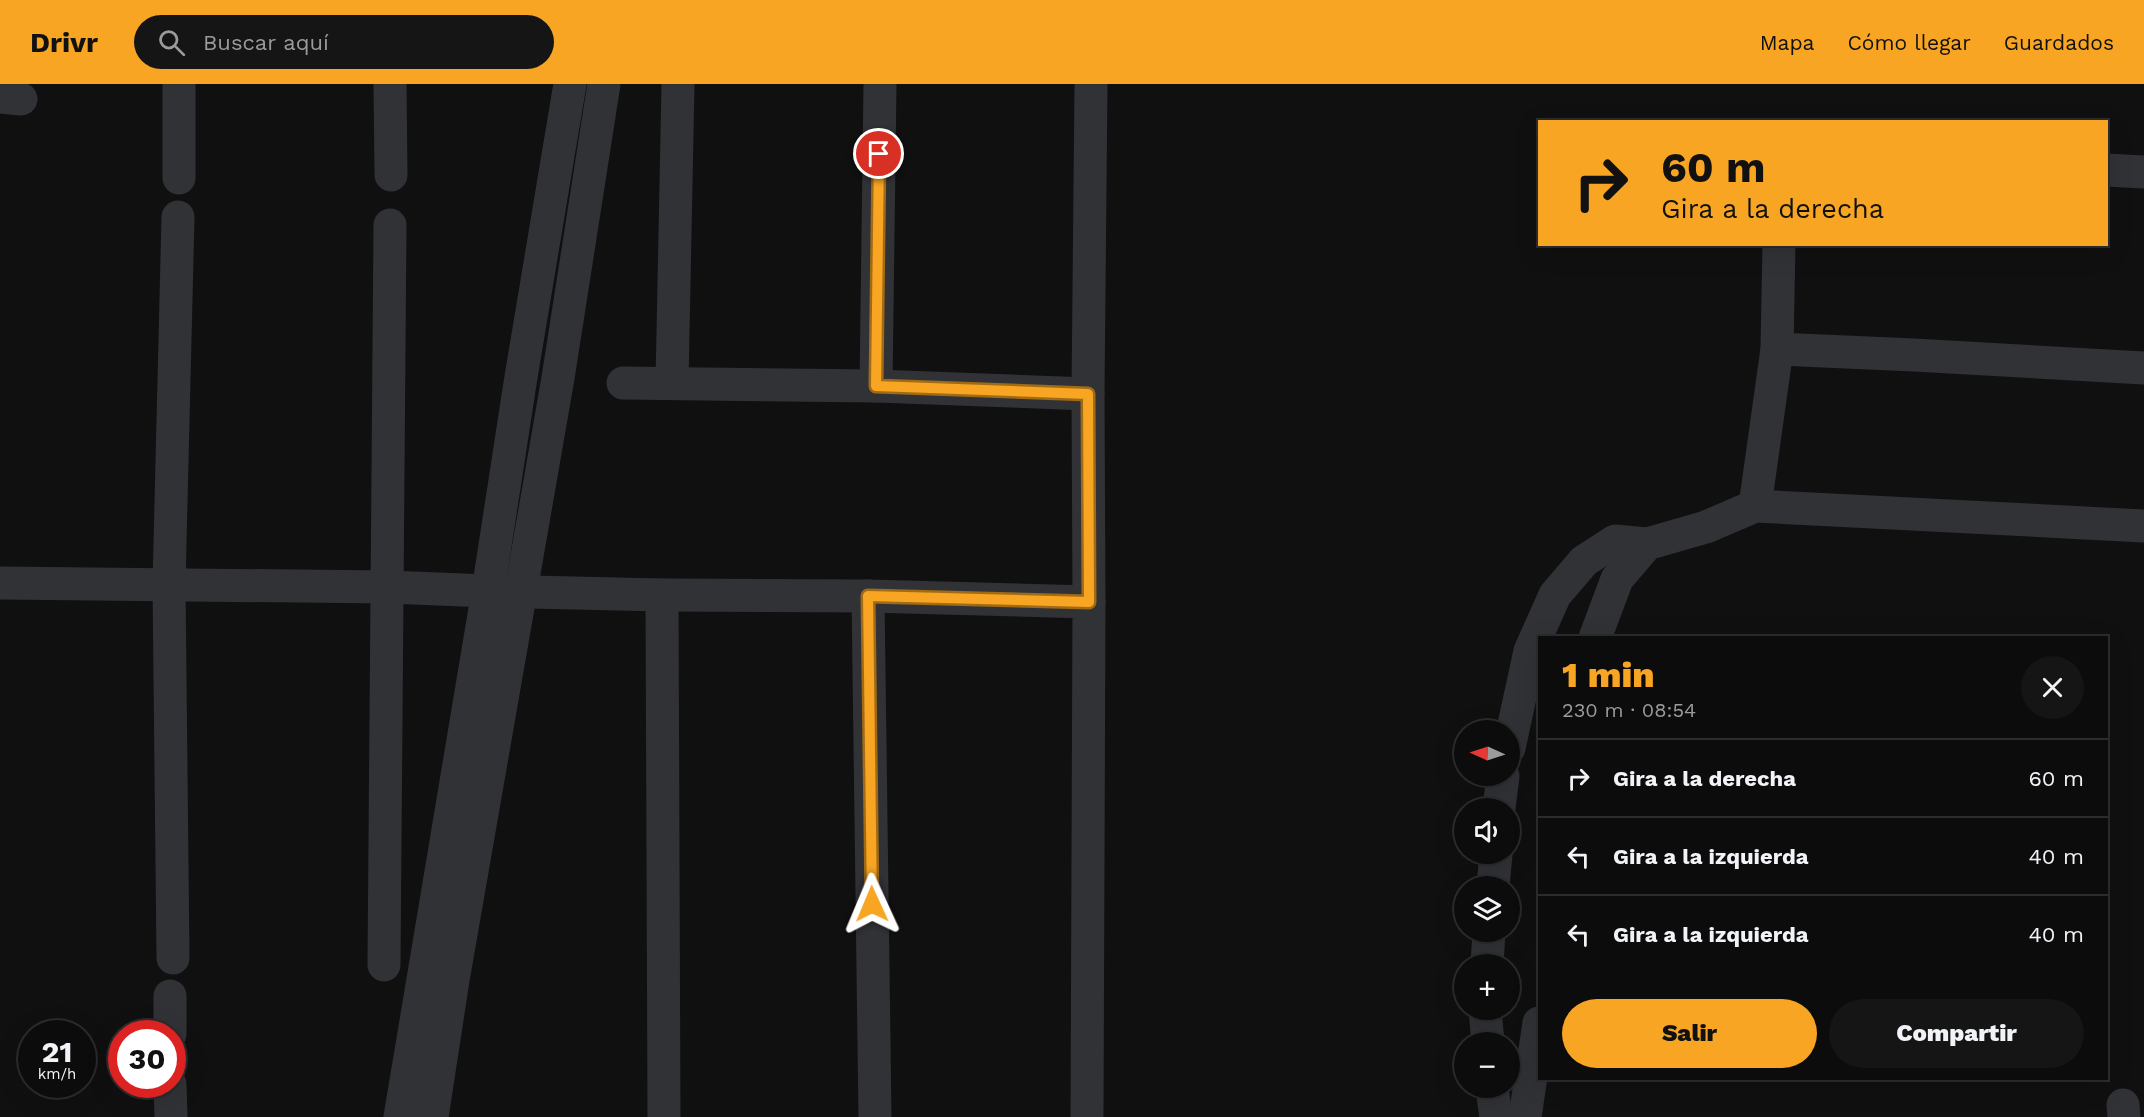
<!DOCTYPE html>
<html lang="es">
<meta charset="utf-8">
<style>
body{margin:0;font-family:"Work Sans",sans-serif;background:#151516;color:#f1f3f6;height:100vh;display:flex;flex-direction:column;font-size:22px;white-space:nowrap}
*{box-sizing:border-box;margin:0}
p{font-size:20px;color:#9a9b9d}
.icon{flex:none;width:33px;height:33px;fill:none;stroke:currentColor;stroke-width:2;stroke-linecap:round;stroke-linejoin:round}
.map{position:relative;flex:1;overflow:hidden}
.details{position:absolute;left:1538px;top:552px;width:570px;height:444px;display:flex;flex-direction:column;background:#0c0c0d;border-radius:0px;box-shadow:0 6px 24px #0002,0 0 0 2px #2c2c2e}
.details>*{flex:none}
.top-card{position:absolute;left:1538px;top:36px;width:570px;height:126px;border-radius:0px;box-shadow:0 6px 24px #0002,0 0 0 2px #2c2c2e;background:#f7a522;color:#111;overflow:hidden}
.needle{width:39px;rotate:273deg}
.tools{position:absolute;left:1454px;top:636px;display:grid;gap:12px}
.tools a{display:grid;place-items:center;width:66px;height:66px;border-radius:50%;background:#0c0c0d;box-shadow:0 6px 24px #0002,0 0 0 2px #2c2c2e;font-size:30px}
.speed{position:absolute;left:18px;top:936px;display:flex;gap:12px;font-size:30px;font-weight:700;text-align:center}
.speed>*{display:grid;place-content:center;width:78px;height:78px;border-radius:50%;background:#0c0c0d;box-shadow:0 6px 24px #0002,0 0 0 2px #2c2c2e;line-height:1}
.speed small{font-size:15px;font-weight:400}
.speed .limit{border:9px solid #d22;background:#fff;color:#111}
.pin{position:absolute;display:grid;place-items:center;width:51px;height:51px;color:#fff;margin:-26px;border:3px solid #fff;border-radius:50%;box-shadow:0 2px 6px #0007}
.me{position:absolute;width:66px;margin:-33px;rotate:359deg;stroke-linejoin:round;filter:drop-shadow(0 0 4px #0008)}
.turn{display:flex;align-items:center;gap:21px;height:126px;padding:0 24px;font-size:27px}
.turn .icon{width:78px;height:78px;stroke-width:2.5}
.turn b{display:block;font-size:42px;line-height:51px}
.round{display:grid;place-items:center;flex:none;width:63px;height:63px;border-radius:32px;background:#151516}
.summary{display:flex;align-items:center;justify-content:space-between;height:102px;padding:0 24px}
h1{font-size:36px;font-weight:800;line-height:45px;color:#f7a522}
.primary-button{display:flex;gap:12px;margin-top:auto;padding:12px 24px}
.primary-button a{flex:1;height:69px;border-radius:36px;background:#f7a522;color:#111;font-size:24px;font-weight:800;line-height:69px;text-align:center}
.primary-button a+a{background:#151516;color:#f1f3f6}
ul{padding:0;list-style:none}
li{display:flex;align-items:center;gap:18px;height:78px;padding:0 24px;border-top:2px solid #2c2c2e}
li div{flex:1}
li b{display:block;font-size:22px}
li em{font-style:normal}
header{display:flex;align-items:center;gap:36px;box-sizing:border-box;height:84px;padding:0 30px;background:#f7a522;color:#111}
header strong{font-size:28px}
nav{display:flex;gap:33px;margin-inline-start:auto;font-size:21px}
.search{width:420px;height:54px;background:#151516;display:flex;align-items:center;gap:15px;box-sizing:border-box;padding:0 21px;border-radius:33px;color:#9a9b9d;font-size:22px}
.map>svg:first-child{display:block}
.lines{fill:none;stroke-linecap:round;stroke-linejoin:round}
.minor{stroke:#313236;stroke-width:33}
.route-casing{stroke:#a16b16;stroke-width:15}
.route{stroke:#f7a522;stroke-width:10}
</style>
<header>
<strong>Drivr</strong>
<div class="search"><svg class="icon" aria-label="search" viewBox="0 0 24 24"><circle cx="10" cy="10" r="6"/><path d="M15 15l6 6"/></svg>Buscar aquí</div>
<nav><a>Mapa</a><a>Cómo llegar</a><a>Guardados</a></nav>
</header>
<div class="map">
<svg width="2144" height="1033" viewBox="0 0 2144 1033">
<rect width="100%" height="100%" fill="#101011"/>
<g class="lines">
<g class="minor">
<path d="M390 0 391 91"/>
<path d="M0 13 21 15"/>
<path d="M2106 86 2144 88"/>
<path d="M179 94V0"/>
<path d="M1777 265 1914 271 2144 284"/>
<path d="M623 299 876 302 1088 310"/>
<path d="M672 299 678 0"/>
<path d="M876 302 880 0"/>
<path d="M1755 422 2144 442"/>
<path d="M0 499 388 503 488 507 662 511 868 512 1089 518 1087 1033"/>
<path d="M662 511 664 1033"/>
<path d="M868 512 875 1033"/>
<path d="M1089 518 1088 310 1091 0"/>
<path d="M1595 554 1617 495 1647 460 1706 443 1755 422 1777 265 1779 160"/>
<path d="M1509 664 1530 567 1555 511 1584 477 1615 457 1647 460"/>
<path d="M1499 724 1503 692"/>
<path d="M1493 802 1496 770"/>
<path d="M173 874 169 500 178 133"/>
<path d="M1487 880 1489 848"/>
<path d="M384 881 390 141"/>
<path d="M170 912V950"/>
<path d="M1485 926 1488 958"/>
<path d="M170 1000 171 1033"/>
<path d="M1492 1004 1496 1033"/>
<path d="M2123 1021 2124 1033"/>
<path d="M400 1033 488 507 521 293 570 0"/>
<path d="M432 1033 453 896 558 294 604 0"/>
<path d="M1525 1033 1539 939"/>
</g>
</g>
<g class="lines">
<defs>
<path id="route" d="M872 820 868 512 1089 518 1088 310 876 302 879 70"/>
</defs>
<use href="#route" class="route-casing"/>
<use href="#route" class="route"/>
</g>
</svg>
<div class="tools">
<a><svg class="needle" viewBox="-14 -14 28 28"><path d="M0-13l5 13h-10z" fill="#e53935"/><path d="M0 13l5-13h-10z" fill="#9a9b9d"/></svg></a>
<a><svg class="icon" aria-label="sound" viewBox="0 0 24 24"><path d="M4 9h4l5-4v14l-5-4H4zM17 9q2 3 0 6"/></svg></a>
<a><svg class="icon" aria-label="layers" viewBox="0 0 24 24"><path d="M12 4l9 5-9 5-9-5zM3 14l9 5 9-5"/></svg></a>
<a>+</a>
<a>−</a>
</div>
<div class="speed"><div>21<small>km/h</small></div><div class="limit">30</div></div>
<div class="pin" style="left:879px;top:70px;background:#d93025"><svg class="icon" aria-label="arrive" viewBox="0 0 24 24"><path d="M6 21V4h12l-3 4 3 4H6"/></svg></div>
<svg class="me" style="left:872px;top:820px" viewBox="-20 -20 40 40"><path d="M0-17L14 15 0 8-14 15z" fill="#f7a522" stroke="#fff" stroke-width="4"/></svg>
<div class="top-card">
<div class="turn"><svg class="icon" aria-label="right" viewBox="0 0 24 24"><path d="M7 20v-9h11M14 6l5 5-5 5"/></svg><div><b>60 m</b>Gira a la derecha</div></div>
</div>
<section class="details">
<div class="summary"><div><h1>1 min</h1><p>230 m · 08:54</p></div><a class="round"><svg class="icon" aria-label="close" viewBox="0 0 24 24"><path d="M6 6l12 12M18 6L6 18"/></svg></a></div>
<ul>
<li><svg class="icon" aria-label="right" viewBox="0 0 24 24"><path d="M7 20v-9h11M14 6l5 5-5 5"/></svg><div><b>Gira a la derecha</b></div><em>60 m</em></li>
<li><svg class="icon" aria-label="left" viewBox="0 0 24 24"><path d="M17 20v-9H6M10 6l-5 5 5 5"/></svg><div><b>Gira a la izquierda</b></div><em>40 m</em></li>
<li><svg class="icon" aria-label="left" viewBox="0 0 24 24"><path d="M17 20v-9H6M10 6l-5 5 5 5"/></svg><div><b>Gira a la izquierda</b></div><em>40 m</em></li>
</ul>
<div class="primary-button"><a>Salir</a><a>Compartir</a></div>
</section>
</div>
